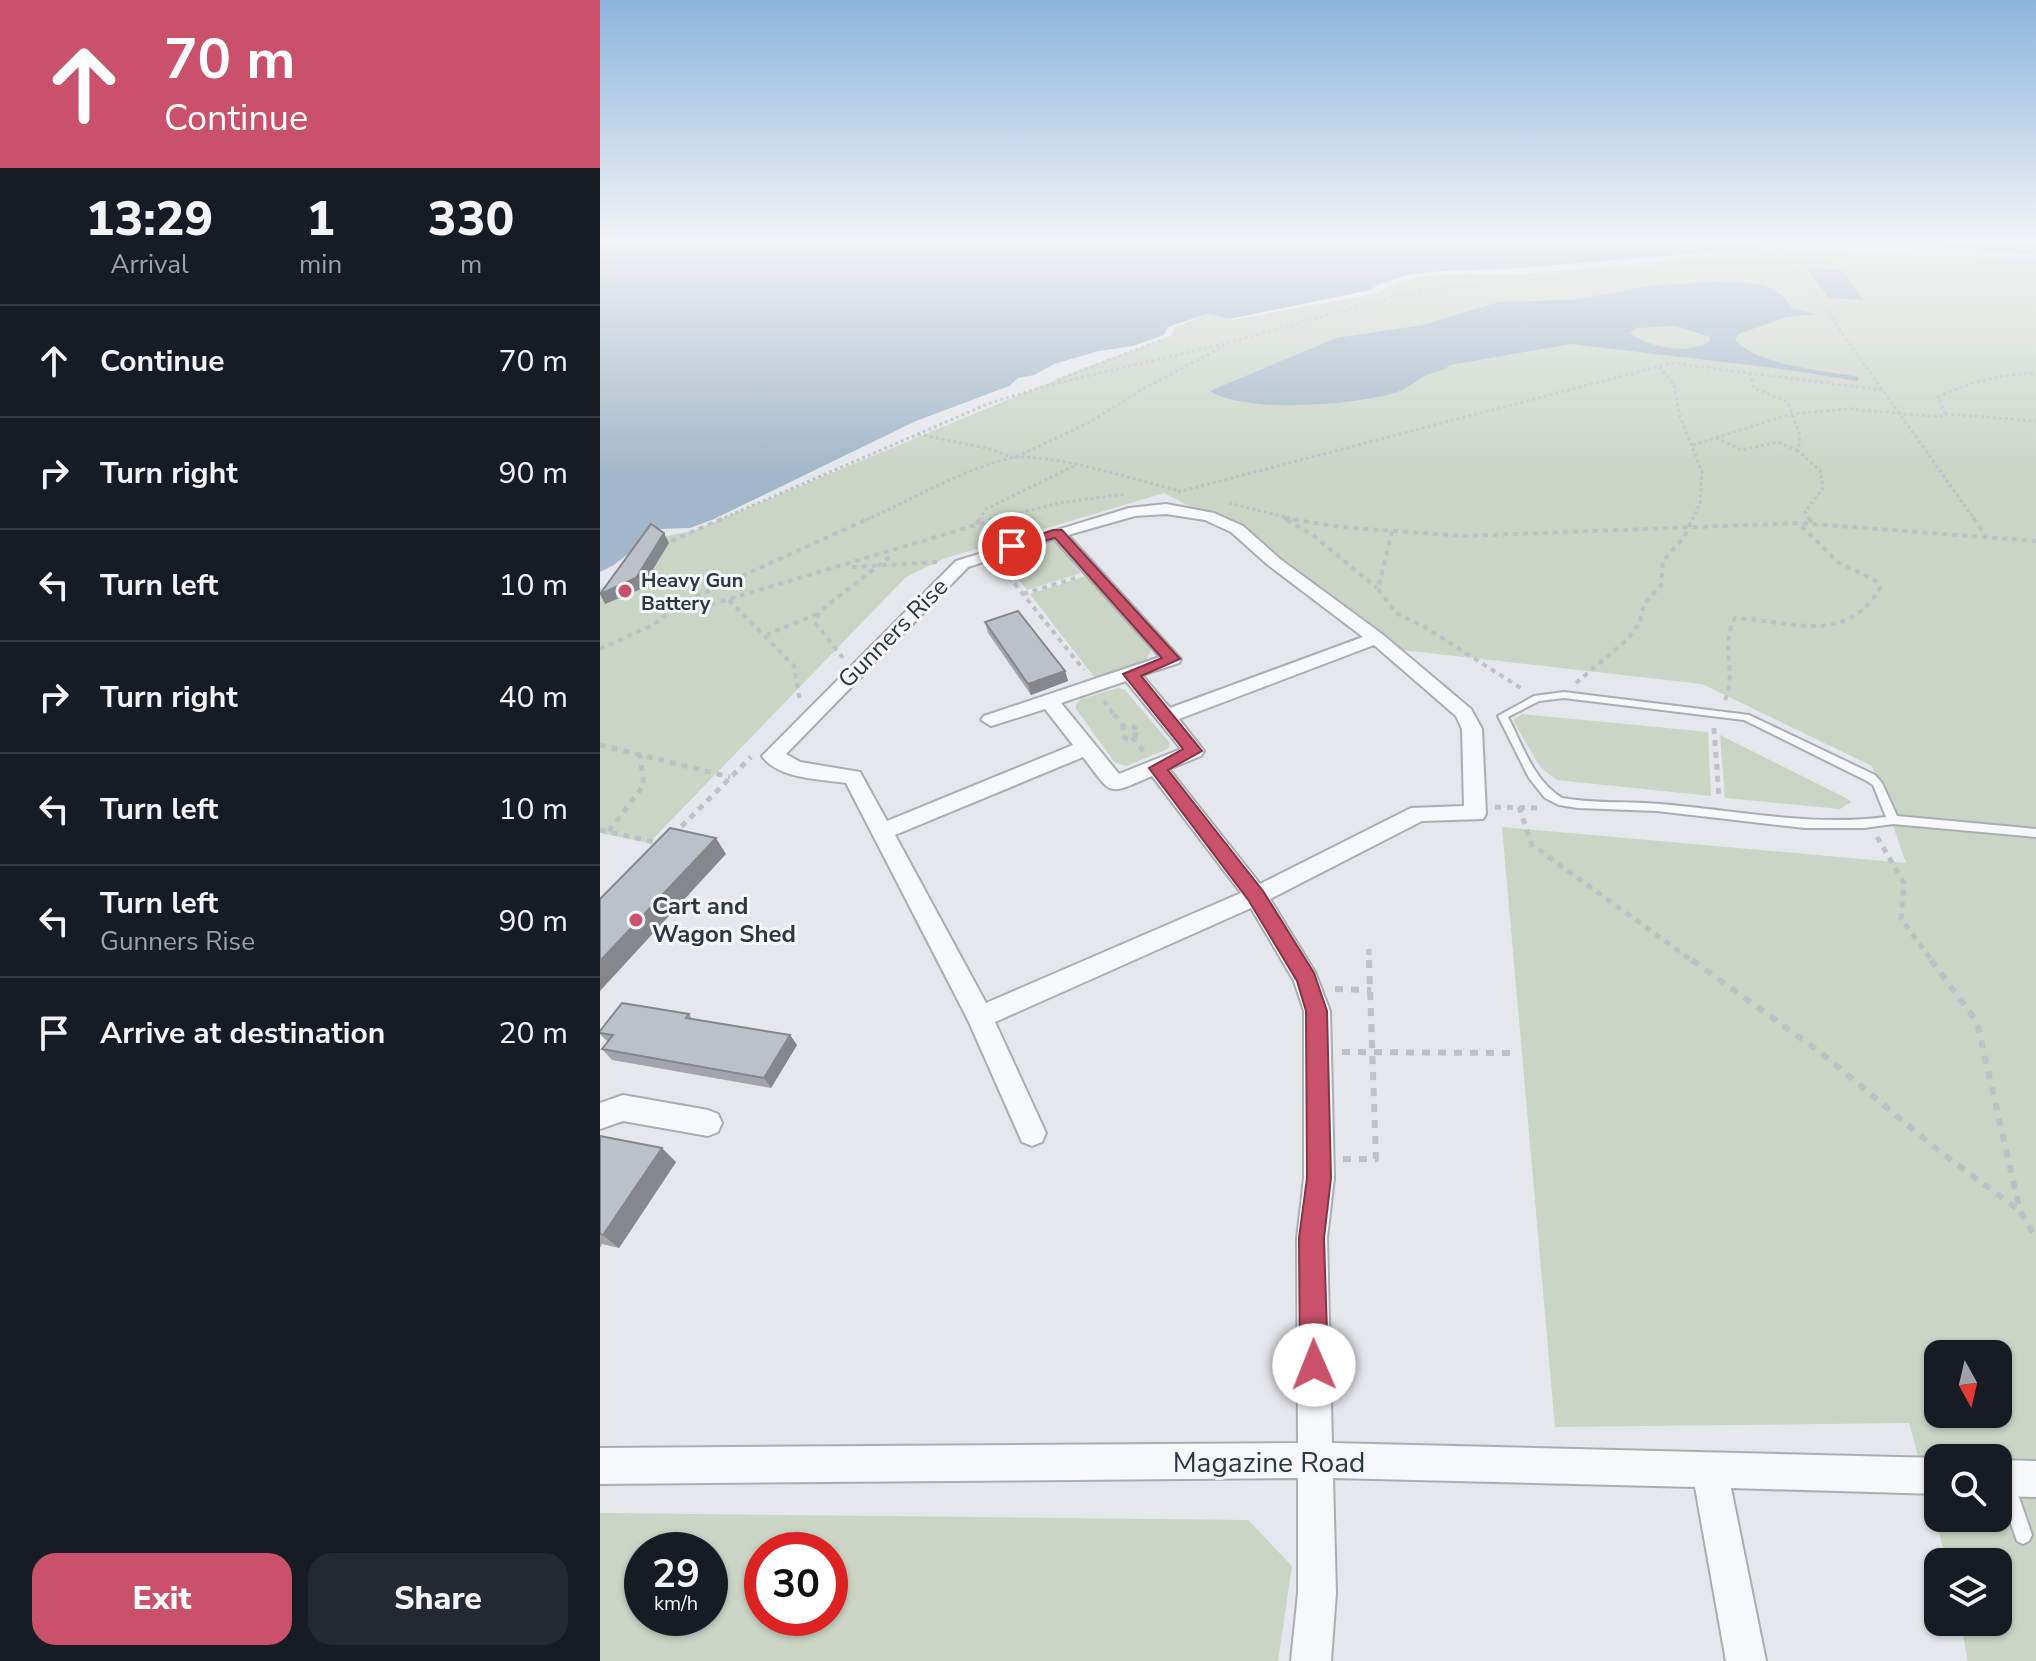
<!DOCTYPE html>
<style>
body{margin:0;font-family:"Nunito Sans",sans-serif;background:#242831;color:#f1f3f6;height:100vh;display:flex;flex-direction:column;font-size:30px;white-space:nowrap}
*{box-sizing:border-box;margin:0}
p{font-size:26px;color:#9ea1a6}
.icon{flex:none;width:44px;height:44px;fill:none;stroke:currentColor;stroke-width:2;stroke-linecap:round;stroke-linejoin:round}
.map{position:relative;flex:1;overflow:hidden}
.side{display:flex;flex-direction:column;background:#171b24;width:600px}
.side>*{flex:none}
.banner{background:#c95169;color:#fff;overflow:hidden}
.needle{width:52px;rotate:172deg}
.controls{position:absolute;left:1324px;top:1340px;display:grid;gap:16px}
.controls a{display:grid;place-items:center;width:88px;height:88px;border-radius:16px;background:#171b24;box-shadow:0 2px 6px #0004;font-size:40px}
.speed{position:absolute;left:24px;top:1532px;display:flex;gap:16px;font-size:40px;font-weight:700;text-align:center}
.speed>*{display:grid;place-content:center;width:104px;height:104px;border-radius:50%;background:#171b24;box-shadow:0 2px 6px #0004;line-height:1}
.speed small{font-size:20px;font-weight:400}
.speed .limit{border:12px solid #d22;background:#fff;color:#111}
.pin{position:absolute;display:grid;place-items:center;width:68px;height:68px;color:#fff;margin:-34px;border:4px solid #fff;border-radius:50%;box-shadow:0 2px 8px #0007}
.me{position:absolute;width:88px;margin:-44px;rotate:359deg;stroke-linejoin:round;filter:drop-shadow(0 0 6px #0008)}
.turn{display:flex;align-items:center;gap:28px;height:168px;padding:0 32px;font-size:36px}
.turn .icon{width:104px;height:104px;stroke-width:2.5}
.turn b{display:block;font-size:56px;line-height:68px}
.eta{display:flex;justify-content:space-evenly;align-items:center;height:136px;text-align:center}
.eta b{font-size:48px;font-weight:800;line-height:56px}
.button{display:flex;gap:16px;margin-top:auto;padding:16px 32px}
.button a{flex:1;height:92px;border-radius:24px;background:#c95169;color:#fff;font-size:32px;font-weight:800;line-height:92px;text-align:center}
.button a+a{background:#242831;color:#f1f3f6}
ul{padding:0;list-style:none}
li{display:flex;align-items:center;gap:24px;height:112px;padding:0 32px;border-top:2px solid #363941}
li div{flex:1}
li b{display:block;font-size:30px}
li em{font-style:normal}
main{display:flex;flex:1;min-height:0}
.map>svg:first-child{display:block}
.green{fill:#cad5c6;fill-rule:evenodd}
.water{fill:#a2b7c9;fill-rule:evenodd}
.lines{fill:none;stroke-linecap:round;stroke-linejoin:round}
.service-casing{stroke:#a9aeb5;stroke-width:4}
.minor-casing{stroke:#a9aeb5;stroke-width:4}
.path-far3{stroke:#bec2c7;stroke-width:3;stroke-dasharray:3 3;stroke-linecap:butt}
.path-far2{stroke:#bec2c7;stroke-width:4;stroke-dasharray:5 5;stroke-linecap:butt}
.path-far1{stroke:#bec2c7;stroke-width:5;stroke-dasharray:6 6;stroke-linecap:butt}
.path{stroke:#bec2c7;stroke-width:6;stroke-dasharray:8 8;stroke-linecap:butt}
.service{fill:#f7f8fa;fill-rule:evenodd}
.minor{fill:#f7f8fa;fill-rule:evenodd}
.wall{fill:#a2a6ac}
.shaded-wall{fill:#84878c}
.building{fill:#bcc1c8;stroke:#84878c;stroke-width:2}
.route{fill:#c95169;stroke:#833544;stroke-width:2}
.poi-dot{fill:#c95169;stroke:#f4f6f9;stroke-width:3}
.labels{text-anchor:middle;stroke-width:6;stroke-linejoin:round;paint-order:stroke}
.far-poi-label{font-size:20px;font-weight:bold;fill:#2d3643;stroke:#f4f6f9;text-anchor:start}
.street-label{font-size:24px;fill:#2d3643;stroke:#f4f6f9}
.poi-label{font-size:24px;font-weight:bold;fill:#2d3643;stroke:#f4f6f9;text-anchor:start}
.near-street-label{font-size:28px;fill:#2d3643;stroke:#f4f6f9}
</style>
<main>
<section class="side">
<div class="banner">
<div class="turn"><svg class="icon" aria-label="ahead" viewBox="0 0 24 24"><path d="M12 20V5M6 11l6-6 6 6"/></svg><div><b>70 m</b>Continue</div></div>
</div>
<div class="eta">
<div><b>13:29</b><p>Arrival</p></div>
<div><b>1</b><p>min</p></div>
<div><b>330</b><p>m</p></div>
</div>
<ul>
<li><svg class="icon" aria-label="ahead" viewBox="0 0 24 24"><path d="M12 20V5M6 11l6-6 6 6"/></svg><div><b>Continue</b></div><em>70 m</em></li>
<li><svg class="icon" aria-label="right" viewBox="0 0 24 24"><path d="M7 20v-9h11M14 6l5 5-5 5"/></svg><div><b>Turn right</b></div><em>90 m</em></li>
<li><svg class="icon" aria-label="left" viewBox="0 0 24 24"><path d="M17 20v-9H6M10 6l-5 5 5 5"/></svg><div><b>Turn left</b></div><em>10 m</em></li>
<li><svg class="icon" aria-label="right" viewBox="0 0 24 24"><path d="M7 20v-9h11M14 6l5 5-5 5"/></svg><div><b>Turn right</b></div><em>40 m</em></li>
<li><svg class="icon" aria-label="left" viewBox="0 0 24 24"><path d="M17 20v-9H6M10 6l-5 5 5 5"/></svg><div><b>Turn left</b></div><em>10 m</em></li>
<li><svg class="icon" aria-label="left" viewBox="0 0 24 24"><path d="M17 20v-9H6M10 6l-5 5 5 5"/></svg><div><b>Turn left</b><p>Gunners Rise</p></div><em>90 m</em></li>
<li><svg class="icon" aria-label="arrive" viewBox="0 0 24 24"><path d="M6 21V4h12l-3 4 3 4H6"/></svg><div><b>Arrive at destination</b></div><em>20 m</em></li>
</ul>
<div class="button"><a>Exit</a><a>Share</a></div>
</section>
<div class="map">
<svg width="1436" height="1661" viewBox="0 0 1436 1661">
<rect width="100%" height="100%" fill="#e4e7eb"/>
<g class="green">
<path d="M1177 250 1436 258V1661H1368L1360 1622H1398V1562H1347L1309 1423 955 1427 902 827 1306 863 1272 766 1102 684 793 649 653 539 564 493 343 559 306 577 49 843 0 833V589L21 579 26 556C48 542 63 535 90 532L477 371 571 336 575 327 607 314 633 320 778 293C814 266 879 277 921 274 1007 269 1092 255 1177 250ZM1338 1354H1398V1414H1338ZM1338 1458H1398V1518H1338Z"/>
<path d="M453 539 481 573 427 590 398 554Z"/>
<path d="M486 576 552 649 546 660 495 678 430 594Z"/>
<path d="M518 688 525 690 570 743 568 749 526 766 515 763 476 709V704L481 699Z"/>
<path d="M922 714 1108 732 1111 796 957 780 940 767 913 720Z"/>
<path d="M1120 735 1248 799 1251 802 1240 809 1125 798Z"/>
<path d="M0 1513 648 1520 692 1566 678 1661H0ZM42 1550H110V1618H42ZM162 1550H230V1618H162Z"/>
</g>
<g class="water">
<path d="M0 241H1170L1174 247 906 269C865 271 805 267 770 290L630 319 607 314 568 327 564 335 533 346 499 351 454 364 434 375 418 378 409 386 316 421 114 519 90 528 59 529 14 565 0 572Z"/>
<path d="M1183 241H1436V255L1247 241 1200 247 1196 242Z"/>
<path d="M1208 269 1241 270 1264 300 1228 298Z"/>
<path d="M1117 281 1154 283 1171 288 1183 296 1193 309 1216 314 1187 317 1138 334 1135 340C1156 365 1226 371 1259 377L1257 381 1182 369 971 344 850 365C843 371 839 371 829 374 818 379 809 388 797 392 758 405 645 414 610 391L736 338 823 325 899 302 973 300 1049 286ZM1075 326 1110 337V341C1089 355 1049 348 1030 333L1037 328Z"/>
</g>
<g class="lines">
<defs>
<g id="service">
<path d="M964 692 1149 715 1275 775 1282 783 1297 816 1436 829V837L1293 824 1264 828H1205L1057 811 978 808 959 805 945 798 929 778 898 716 934 696ZM964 698 1144 720 1267 781 1273 785 1286 817C1210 827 1136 810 1060 804 1028 801 994 804 962 798 933 780 923 746 908 717L939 701Z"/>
<path d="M1406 1474 1412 1477 1432 1535 1429 1541 1423 1544 1417 1541 1398 1486 1400 1477Z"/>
</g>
<g id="minor">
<path d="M566 504 614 513 643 526 680 559 782 634 871 709 882 729 886 814 883 819 822 821 670 899 715 972 730 1011 734 1178 727 1238 732 1443 1338 1458V1494L1131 1488 1166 1661H1126L1095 1487 733 1478 736 1593 731 1661H691L698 1593V1478L0 1484V1448L698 1443 697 1238 704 1178V1011L694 981 651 908 395 1022 446 1133 442 1142 432 1146 422 1142 368 1020 246 783C220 779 178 779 162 756L356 561 529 508ZM566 514 605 520 631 532 668 565 763 637 570 708 542 675 579 663 581 659 468 535 535 516ZM454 539 560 657 384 716 381 720 391 726 445 709 473 745 287 821 260 772 200 762 186 754 368 567ZM774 645 856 716 862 729 864 806 811 808 660 884 569 769 601 756 604 751 579 719ZM526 681 581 749 519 774 461 703ZM483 757C513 796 506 796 552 776L641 893 386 1003 295 835Z"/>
<path d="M23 1095 108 1110 118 1114 122 1123 118 1132 108 1136 23 1121 0 1129V1103Z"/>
<path d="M1398 1460 1436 1461V1497L1398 1496Z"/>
</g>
</defs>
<use href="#service" class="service-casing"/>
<use href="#minor" class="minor-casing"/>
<g class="path-far3">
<path d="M1188 263 1206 275 1240 330 1375 520"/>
<path d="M1059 367 1074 384 1079 414 1102 472 1100 503 1092 520"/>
<path d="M1150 373 1154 388 1188 402 1200 436 1198 451 1220 470 1223 488 1205 512 1210 520"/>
<path d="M457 380 564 339"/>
<path d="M1345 414 1436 421"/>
<path d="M318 434 390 449 414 458 488 423 543 389 624 346"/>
<path d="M1116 438 1142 450 1178 442 1198 451"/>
<path d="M1093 445 1191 414 1249 409 1338 417 1345 414 1338 397C1369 382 1401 374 1436 373"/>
<path d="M578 492 1072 363 1282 390"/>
<path d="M629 503 697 520"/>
<path d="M119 520 390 403 453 384 628 343 792 297 844 288 1105 264 1188 263 1288 256 1436 261"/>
<path d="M266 520C309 501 367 467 412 458 449 452 540 481 580 491"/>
<path d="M379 520 386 509 476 465"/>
<path d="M391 520 459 503 525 494"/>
</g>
<g class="path-far2">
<path d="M684 518 741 527 864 536 1199 523 1436 541"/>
<path d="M1209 518 1212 524"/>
<path d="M1373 518 1386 536"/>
<path d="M687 520 714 536 777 588"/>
<path d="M376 524 380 518"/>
<path d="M792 531 778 589 796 613 823 626 924 690"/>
<path d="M62 545 124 518"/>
<path d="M252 567 338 562"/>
<path d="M402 568 484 670"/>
<path d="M423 594 475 578"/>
<path d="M129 600 194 666 200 702"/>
<path d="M72 612 99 608 399 518"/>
<path d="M166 635 217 614"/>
<path d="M0 649 53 625 82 603 270 518"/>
<path d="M243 658 216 624 219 612 292 555"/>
<path d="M976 683 1028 639 1040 622 1044 604 1061 585 1063 561 1084 537 1093 518"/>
<path d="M1125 700C1137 673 1120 644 1135 618 1190 621 1247 646 1280 588L1275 580 1239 563 1199 524"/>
<path d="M504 701 515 716"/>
</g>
<g class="path-far1">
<path d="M514 714 524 727"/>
<circle cx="529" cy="732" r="7"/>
<path d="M1114 728 1119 797"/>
<path d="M532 737 544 752"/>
<path d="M0 745 130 777"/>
<path d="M895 807 937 808"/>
<path d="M919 807 932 845 1094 962"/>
<path d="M0 830 63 844"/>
<path d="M9 831 44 785 40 755"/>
<path d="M73 835 151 757"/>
<path d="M1277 837 1304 883 1301 919 1333 962"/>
<path d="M769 949V962"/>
</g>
<g class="path">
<path d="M1092 960 1220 1052 1339 1151 1420 1211"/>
<path d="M1331 960 1377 1022 1420 1211 1436 1238"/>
<path d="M735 989 771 990"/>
<path d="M742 1052 911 1053"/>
<path d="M743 1159H776L769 960"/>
</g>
<use href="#service" class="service"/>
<use href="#minor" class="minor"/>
</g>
<g class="wall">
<path d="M385 622 465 671 468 681 431 695 388 633Z"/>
<path d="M89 1014 93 1020 190 1035 197 1045 171 1088 12 1060 2 1049 8 1042 0 1034V1031Z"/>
<path d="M0 1136 76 1162 19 1248 2 1244 0 1248Z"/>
</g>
<g class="shaded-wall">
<path d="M64 533 69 543 41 589 5 604 0 594Z"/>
<path d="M465 671 468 681 431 695 428 684Z"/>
<path d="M116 838 126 854 0 991V961Z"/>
<path d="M190 1035 197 1045 171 1088 164 1078Z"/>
<path d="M62 1148 76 1162 19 1248 3 1235Z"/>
</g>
<g class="building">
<path d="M51 524 64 533 36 578 0 594Z"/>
<path d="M418 611 465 671 428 684 385 622Z"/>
<path d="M70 828 116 838 0 961V899Z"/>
<path d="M22 1003 89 1014 86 1018 190 1035 164 1078 2 1049 13 1035 0 1033V1031Z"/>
<path d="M0 1136 62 1148 3 1235 0 1234Z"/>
</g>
<linearGradient id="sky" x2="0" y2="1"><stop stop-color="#8cb5dc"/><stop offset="0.51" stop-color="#f3f4f6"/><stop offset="1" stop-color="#f3f4f6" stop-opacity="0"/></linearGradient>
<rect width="1436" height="473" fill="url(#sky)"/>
<path class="route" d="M453 530H462L580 659 541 676 602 751 568 770 663 891 714 973 727 1011 731 1178 724 1238 728 1365 724 1375 714 1379 704 1375 700 1365 699 1238 707 1178 706 1011 697 981 649 901 549 768 583 749 523 674 562 658 455 538 412 550 406 546Z"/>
<g class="poi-dot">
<circle cx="25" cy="591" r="8"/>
<circle cx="36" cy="920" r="8"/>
</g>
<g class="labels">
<g class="far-poi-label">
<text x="41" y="587">Heavy Gun<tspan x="41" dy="23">Battery</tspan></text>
</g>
<g class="street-label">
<text transform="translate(293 633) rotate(-45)" y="8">Gunners Rise</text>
</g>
<g class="poi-label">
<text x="52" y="914">Cart and<tspan x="52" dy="28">Wagon Shed</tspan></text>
</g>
<g class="near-street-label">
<text x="669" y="1472">Magazine Road</text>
</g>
</g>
</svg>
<div class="controls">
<a><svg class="needle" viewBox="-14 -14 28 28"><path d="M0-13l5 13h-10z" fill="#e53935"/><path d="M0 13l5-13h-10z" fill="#9ea1a6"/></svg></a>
<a><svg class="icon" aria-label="search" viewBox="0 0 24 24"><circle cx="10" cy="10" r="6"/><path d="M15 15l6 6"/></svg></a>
<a><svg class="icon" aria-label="layers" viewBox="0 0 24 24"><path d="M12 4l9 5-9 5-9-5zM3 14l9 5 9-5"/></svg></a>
</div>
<div class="speed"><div>29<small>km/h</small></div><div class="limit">30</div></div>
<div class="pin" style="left:412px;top:546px;background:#d93025"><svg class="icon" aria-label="arrive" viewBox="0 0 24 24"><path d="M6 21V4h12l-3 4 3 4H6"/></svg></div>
<svg class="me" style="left:714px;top:1365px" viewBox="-20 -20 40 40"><circle r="19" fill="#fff"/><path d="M0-13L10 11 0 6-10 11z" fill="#c95169"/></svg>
</div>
</main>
